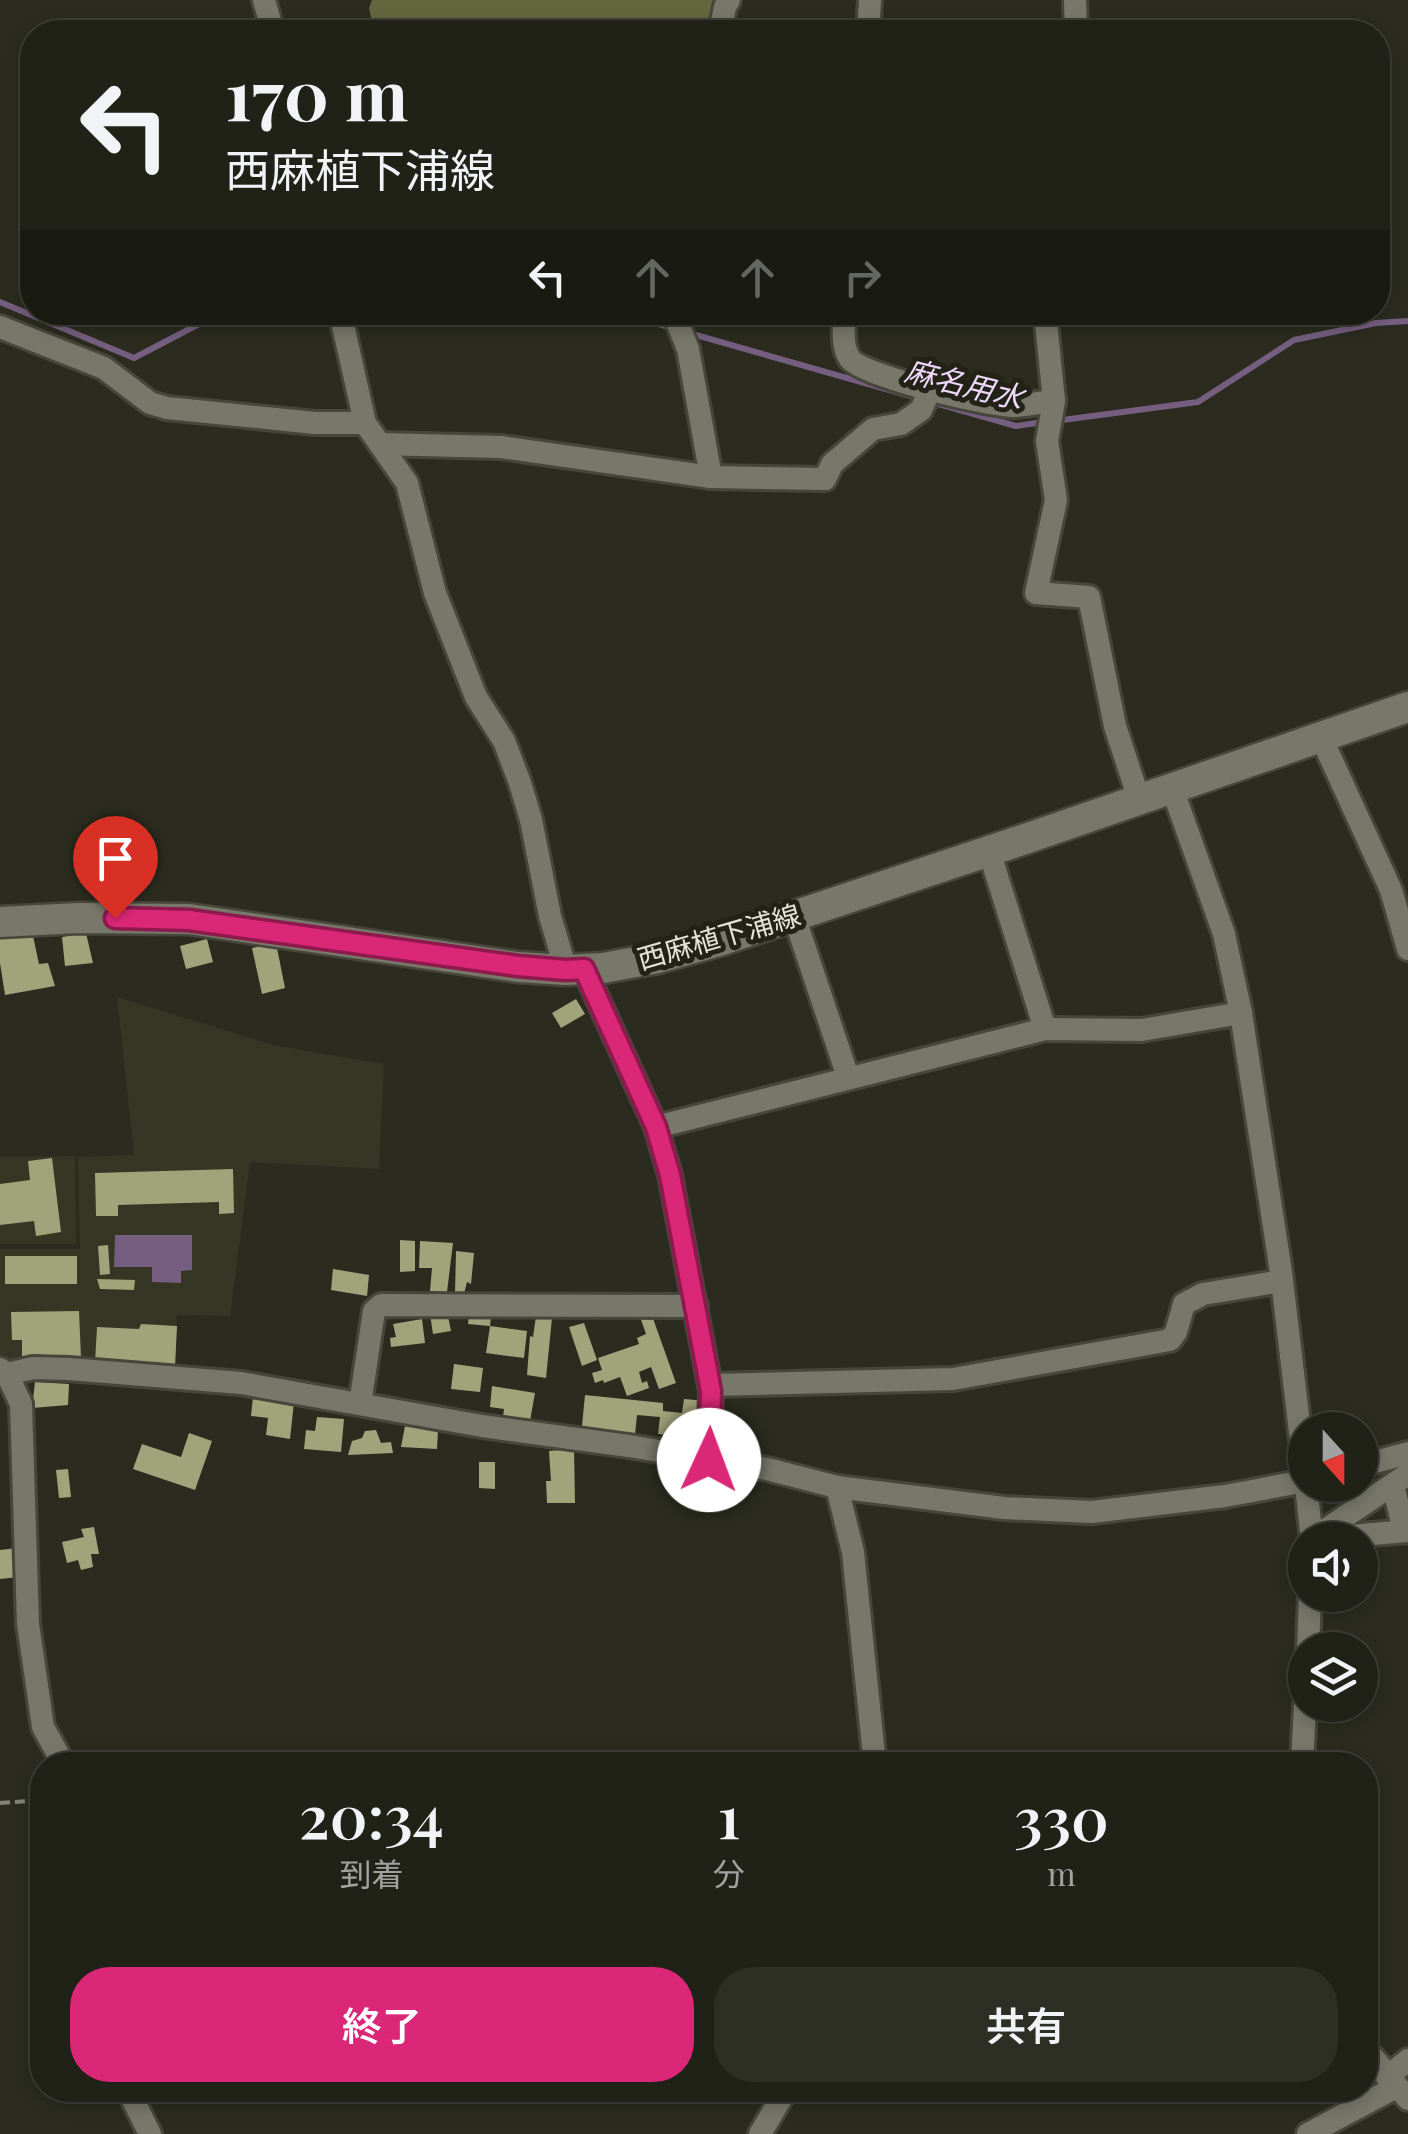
<!DOCTYPE html>
<html lang="ja">
<meta charset="utf-8">
<style>
body{margin:0;font-family:"Playfair Display","Noto Sans JP",serif;background:#2d2e24;color:#f1f3f6;height:100vh;display:flex;flex-direction:column;font-size:38px;white-space:nowrap}
*{box-sizing:border-box;margin:0}
p{font-size:32px;color:#a2a3a1}
.icon{flex:none;width:55px;height:55px;fill:none;stroke:currentColor;stroke-width:2;stroke-linecap:round;stroke-linejoin:round}
.map{position:relative;flex:1;overflow:hidden}
.details{position:absolute;left:30px;top:1752px;width:1348px;height:350px;display:flex;flex-direction:column;background:#202117;border-radius:40px;box-shadow:0 5px 15px #0003,0 0 0 2px #3d3e36}
.details>*{flex:none}
.guide{position:absolute;left:20px;top:20px;width:1370px;height:305px;border-radius:40px;box-shadow:0 5px 15px #0003,0 0 0 2px #3d3e36;background:#202117;color:#f1f3f6;overflow:hidden}
.needle{width:65px;rotate:159deg}
.buttons{position:absolute;left:1288px;top:1412px;display:grid;gap:20px}
.buttons a{display:grid;place-items:center;width:90px;height:90px;border-radius:50%;background:#202117;box-shadow:0 5px 15px #0003,0 0 0 2px #3d3e36;font-size:50px}
.pin{position:absolute;display:grid;place-items:center;width:85px;height:85px;color:#fff;margin:-102px -42px;border-radius:50% 50% 50% 0;rotate:-45deg;box-shadow:0 0 10px #0007}
.pin .icon{rotate:45deg}
.me{position:absolute;width:110px;margin:-55px;rotate:2deg;stroke-linejoin:round;filter:drop-shadow(0 0 8px #0008)}
.turn{display:flex;align-items:center;gap:35px;height:210px;padding:0 40px;font-size:45px}
.turn .icon{width:130px;height:130px;stroke-width:2.5}
.turn b{display:block;font-size:70px;line-height:85px}
.lanes{display:flex;align-items:center;height:95px;padding:0 40px;background:#0003;justify-content:center;gap:50px;direction:ltr}
.lanes .off{opacity:.35}
.eta{display:flex;justify-content:space-evenly;align-items:center;height:170px;text-align:center}
.eta b{font-size:60px;font-weight:600;line-height:70px}
.cta{display:flex;gap:20px;margin-top:auto;padding:20px 40px}
.cta a{flex:1;height:115px;border-radius:40px;background:#db2777;color:#fff;font-size:40px;font-weight:600;line-height:115px;text-align:center}
.cta a+a{background:#2d2e24;color:#f1f3f6}
.map>svg:first-child{display:block}
.built{fill:#353623}
.forest{fill:#64663e}
.water{fill:#755e7f}
.lines{fill:none;stroke-linecap:round;stroke-linejoin:round}
.stream{stroke:#755e7f;stroke-width:6}
.building{fill:#a1a47a}
.street-casing{stroke:#46463b;stroke-width:28}
.secondary-casing{stroke:#46463b;stroke-width:35}
.path{stroke:#838378;stroke-width:4;stroke-dasharray:10 5;stroke-linecap:butt}
.street{stroke:#77786a;stroke-width:22}
.secondary{stroke:#77786a;stroke-width:30}
.route-casing{stroke:#8e194d;stroke-width:25}
.route{stroke:#db2777;stroke-width:18}
.labels{text-anchor:middle;stroke-width:10;stroke-linejoin:round;paint-order:stroke}
.street-label{font-size:28px;fill:#e3e3db;stroke:#222216}
.water-label{font-size:30px;font-style:italic;fill:#efd8fa;stroke:#222216}
</style>
<div class="map">
<svg width="1408" height="2134" viewBox="0 0 1408 2134">
<rect width="100%" height="100%" fill="#2b2c1f"/>
<g class="built">
<path d="M117 997 273 1045 384 1064 379 1169 250 1162 230 1316 177 1315 175 1370 0 1362V1249H80L78 1157 134 1155Z"/>
<path d="M75 1156 76 1244H0V1157Z"/>
</g>
<path class="forest" d="M372 0H719L699 32H374L369 8Z"/>
<path class="water" d="M115 1235H192V1270L181 1271V1283L152 1282V1267H114Z"/>
<g class="lines">
<g class="stream">
<path d="M0 302 134 358 222 312"/>
<path d="M618 312 672 328"/>
<path d="M689 333 1016 426 1043 422"/>
<path d="M1055 421 1198 402 1294 340 1376 323 1408 321"/>
</g>
</g>
<g class="building">
<path d="M86 933 93 963 65 966 62 937Z"/>
<path d="M33 936 39 964 48 963 55 986 5 995 0 963V939Z"/>
<path d="M207 939 213 962 186 969 180 946Z"/>
<path d="M276 943 285 988 262 994 252 948Z"/>
<path d="M576 999 585 1014 561 1028 552 1013Z"/>
<path d="M52 1158 61 1232 36 1236 34 1221 0 1225V1184L30 1180 28 1161Z"/>
<path d="M233 1169 234 1213 219 1214V1202L118 1205V1216H96L95 1173Z"/>
<path d="M400 1240 415 1241V1271L400 1272Z"/>
<path d="M420 1241 453 1243 447 1292 430 1291 432 1268H419Z"/>
<path d="M108 1245 110 1274 100 1275 98 1246Z"/>
<path d="M456 1251 474 1253 471 1284 467 1282 464 1294H455Z"/>
<rect x="5" y="1256" width="72" height="28"/>
<path d="M333 1269 369 1275 367 1296 331 1290Z"/>
<path d="M97 1279 135 1280 134 1290 100 1289Z"/>
<path d="M470 1306 492 1308 490 1326 527 1331 524 1358 486 1353 490 1326 468 1324Z"/>
<path d="M650 1310 676 1383 659 1389 651 1367 639 1372 642 1383 647 1381 649 1388 627 1396 620 1377 604 1383 603 1380 595 1383 592 1373 602 1370 598 1358 639 1344 637 1338 646 1334 639 1314Z"/>
<path d="M79 1311 81 1358 22 1359V1340H12L11 1312Z"/>
<path d="M447 1311 451 1331 433 1334 430 1314Z"/>
<path d="M536 1316 552 1318 546 1378 527 1375 530 1336 533 1337Z"/>
<path d="M422 1319 425 1343 391 1347 390 1338 396 1337 393 1324Z"/>
<path d="M584 1323 597 1360 582 1366 569 1327Z"/>
<path d="M141 1324 177 1326 175 1367 95 1363 97 1327 139 1329Z"/>
<path d="M454 1364 483 1368 480 1392 451 1389Z"/>
<path d="M35 1382 69 1384 68 1405 32 1408Z"/>
<path d="M492 1386 535 1393 530 1421 503 1417 504 1409 490 1407Z"/>
<path d="M585 1395 663 1403V1411L682 1413 684 1399 707 1401 702 1443 683 1441 684 1437 658 1434 660 1417 637 1415 635 1435 582 1426Z"/>
<path d="M253 1397 294 1402 290 1439 266 1435 268 1418 251 1416Z"/>
<path d="M317 1417 344 1419 341 1452 304 1449 306 1430 315 1431Z"/>
<path d="M405 1426 438 1430 437 1449 401 1447Z"/>
<path d="M376 1430 381 1443 391 1442 393 1453 348 1455 352 1441 362 1438 365 1431Z"/>
<path d="M189 1433 212 1441 195 1490 133 1469 142 1444 181 1457Z"/>
<path d="M574 1449 575 1503H547L546 1481H551L549 1451Z"/>
<path d="M479 1462H495V1489L479 1488Z"/>
<path d="M68 1469 71 1497 59 1498 56 1470Z"/>
<path d="M94 1527 99 1554H91L93 1567 81 1570 78 1560 67 1563 62 1542 84 1537 81 1529Z"/>
<path d="M17 1548 19 1577 0 1579V1550Z"/>
</g>
<g class="lines">
<defs>
<g id="street">
<path d="M264 0 273 32"/>
<path d="M1075 0 1076 32"/>
<path d="M720 32 725 7 729 0"/>
<path d="M868 32 870 0"/>
<path d="M340 312 365 423 407 483 435 593 476 697 504 741 520 783 531 820 550 916 566 970"/>
<path d="M673 312 688 349 711 477"/>
<path d="M845 312C844 326 841 346 850 359 865 377 990 406 1015 406 1028 405 1042 402 1054 401"/>
<path d="M1045 312 1054 401 1047 441 1056 500 1036 593 1089 597 1115 726 1139 799"/>
<path d="M0 327 104 368 150 403 167 408 315 423H365"/>
<path d="M380 444 501 447 711 477 825 479 832 464 873 429 901 424 921 410 930 390"/>
<path d="M1321 737 1391 890 1408 949"/>
<path d="M1172 788 1224 934 1241 1013 1281 1272 1305 1474"/>
<path d="M989 851 1045 1029"/>
<path d="M794 916 848 1077"/>
<path d="M584 969 656 1127 670 1175 711 1391 709 1460"/>
<path d="M656 1127 1045 1029 1142 1030 1241 1013"/>
<path d="M0 1369 7 1374 21 1404 28 1624 43 1727 64 1765"/>
<path d="M0 1372 7 1374 33 1368 69 1369 241 1383 482 1426 629 1446 767 1469 837 1487 1004 1508 1092 1512 1225 1496 1305 1481"/>
<path d="M710 1385 953 1379 1170 1340 1176 1332 1184 1304 1203 1294 1282 1281"/>
<path d="M360 1404 374 1311 381 1305 696 1306"/>
<path d="M1360 1466 1408 1453"/>
<path d="M1306 1485 1312 1540"/>
<path d="M1393 1485 1404 1531"/>
<path d="M837 1487 853 1552 875 1765"/>
<path d="M1312 1539 1408 1474"/>
<path d="M1316 1539 1408 1531"/>
<path d="M1308 1650 1310 1595"/>
<path d="M1302 1765 1305 1705"/>
<path d="M1365 2048 1408 2099"/>
<path d="M1387 2077 1408 2060"/>
<path d="M128 2090 150 2134"/>
<path d="M760 2134 786 2090"/>
<path d="M1308 2134 1396 2087"/>
</g>
<path id="secondary" d="M0 922 78 918 189 919 518 967 566 970 603 968 658 958 722 940 1019 841 1408 707"/>
</defs>
<use href="#street" class="street-casing"/>
<use href="#secondary" class="secondary-casing"/>
<path class="path" d="M0 1803 42 1800"/>
<use href="#street" class="street"/>
<use href="#secondary" class="secondary"/>
</g>
<g class="lines">
<defs>
<path id="route" d="M115 918 189 920 518 966 566 970 584 969 656 1127 670 1175 711 1391 709 1460"/>
</defs>
<use href="#route" class="route-casing"/>
<use href="#route" class="route"/>
</g>
<g class="labels">
<g class="street-label">
<text transform="translate(719 937) rotate(-16)" y="10">西麻植下浦線</text>
</g>
<g class="water-label">
<text transform="translate(964 385) rotate(14)" y="10">麻名用水</text>
</g>
</g>
</svg>
<div class="buttons">
<a><svg class="needle" viewBox="-14 -14 28 28"><path d="M0-13l5 13h-10z" fill="#e53935"/><path d="M0 13l5-13h-10z" fill="#a2a3a1"/></svg></a>
<a><svg class="icon" aria-label="sound" viewBox="0 0 24 24"><path d="M4 9h4l5-4v14l-5-4H4zM17 9q2 3 0 6"/></svg></a>
<a><svg class="icon" aria-label="layers" viewBox="0 0 24 24"><path d="M12 4l9 5-9 5-9-5zM3 14l9 5 9-5"/></svg></a>
</div>
<div class="pin" style="left:115px;top:918px;background:#d93025"><svg class="icon" aria-label="arrive" viewBox="0 0 24 24"><path d="M6 21V4h12l-3 4 3 4H6"/></svg></div>
<svg class="me" style="left:709px;top:1460px" viewBox="-20 -20 40 40"><circle r="19" fill="#fff"/><path d="M0-13L10 11 0 6-10 11z" fill="#db2777"/></svg>
<div class="guide">
<div class="turn"><svg class="icon" aria-label="left" viewBox="0 0 24 24"><path d="M17 20v-9H6M10 6l-5 5 5 5"/></svg><div><b>170 m</b>西麻植下浦線</div></div>
<div class="lanes"><svg class="icon" aria-label="left" viewBox="0 0 24 24"><path d="M17 20v-9H6M10 6l-5 5 5 5"/></svg><svg class="icon off" aria-label="ahead" viewBox="0 0 24 24"><path d="M12 20V5M6 11l6-6 6 6"/></svg><svg class="icon off" aria-label="ahead" viewBox="0 0 24 24"><path d="M12 20V5M6 11l6-6 6 6"/></svg><svg class="icon off" aria-label="right" viewBox="0 0 24 24"><path d="M7 20v-9h11M14 6l5 5-5 5"/></svg></div>
</div>
<section class="details">
<div class="eta">
<div><b>20:34</b><p>到着</p></div>
<div><b>1</b><p>分</p></div>
<div><b>330</b><p>m</p></div>
</div>
<div class="cta"><a>終了</a><a>共有</a></div>
</section>
</div>
